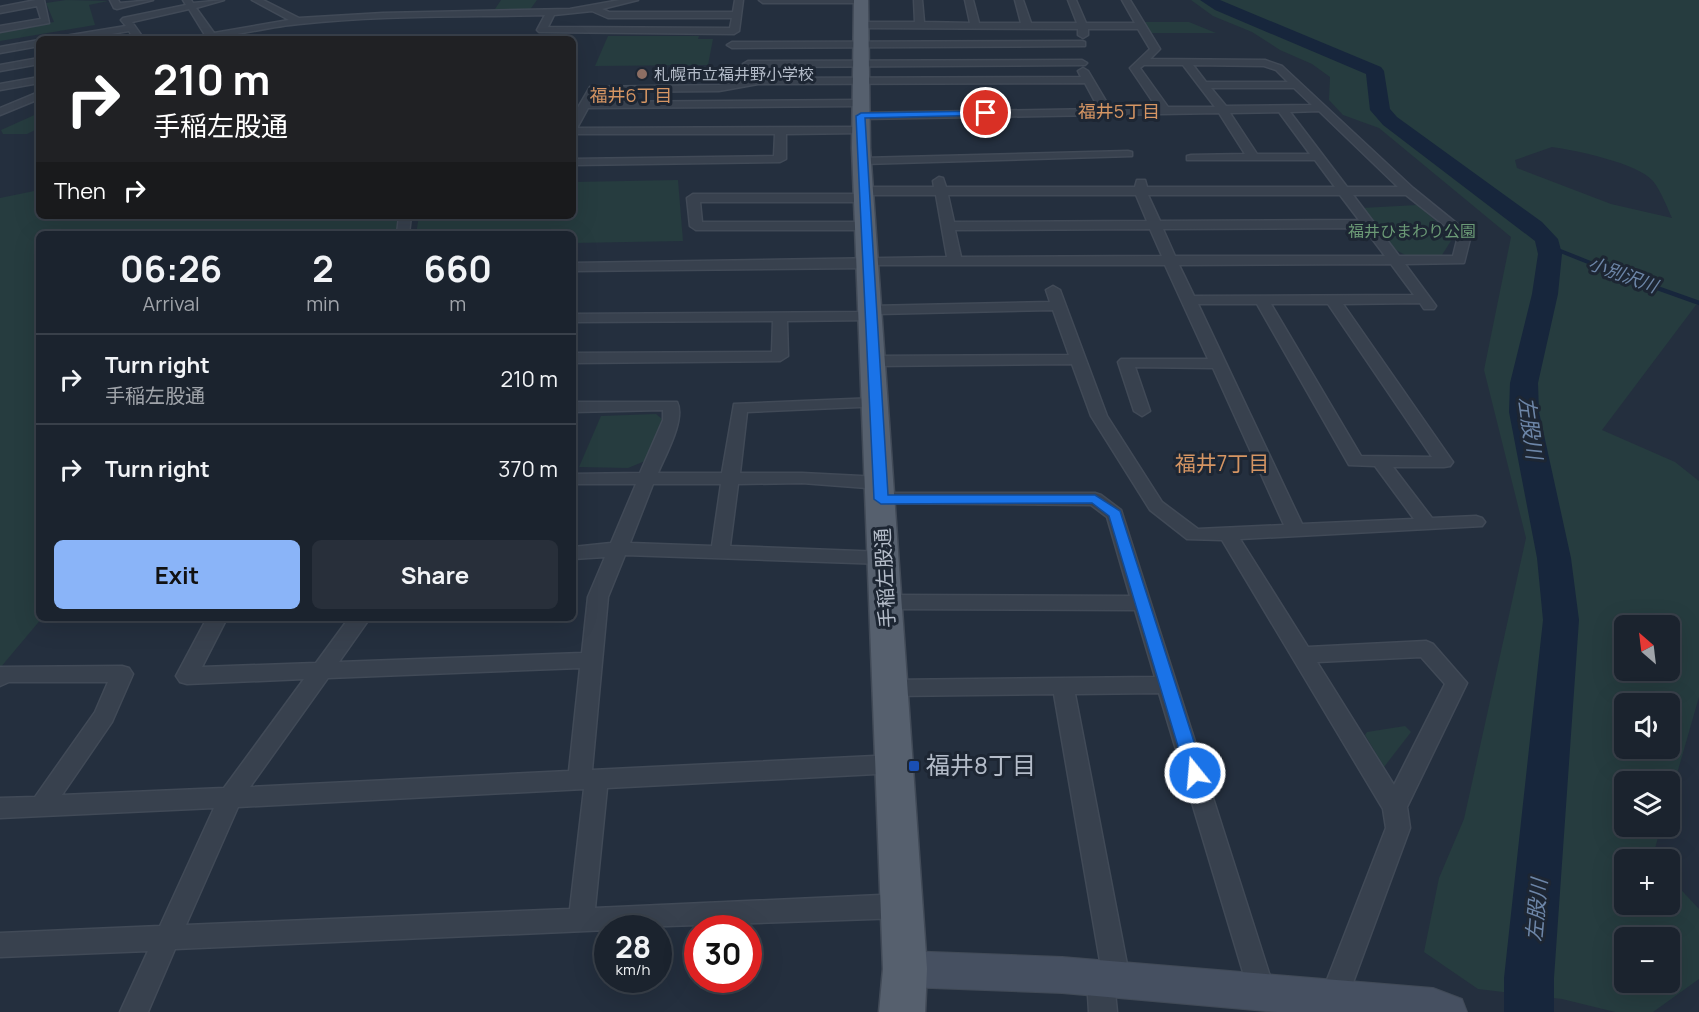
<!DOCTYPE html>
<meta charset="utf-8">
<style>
body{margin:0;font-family:Manrope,"Noto Sans JP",sans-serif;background:#282f3a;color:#f1f3f6;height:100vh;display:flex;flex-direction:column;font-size:22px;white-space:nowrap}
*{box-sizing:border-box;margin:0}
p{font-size:20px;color:#a0a4aa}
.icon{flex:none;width:33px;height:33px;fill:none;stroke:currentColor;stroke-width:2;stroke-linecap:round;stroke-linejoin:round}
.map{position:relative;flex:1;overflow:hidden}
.side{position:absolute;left:36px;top:231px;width:540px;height:390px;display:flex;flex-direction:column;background:#1b232e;border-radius:9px;box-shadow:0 6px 24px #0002,0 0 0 2px #39404a}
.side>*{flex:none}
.hud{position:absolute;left:36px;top:36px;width:540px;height:183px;border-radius:9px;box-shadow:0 6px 24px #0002,0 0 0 2px #39404a;background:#202124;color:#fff;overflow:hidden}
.needle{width:39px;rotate:332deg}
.tools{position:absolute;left:1614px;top:615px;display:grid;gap:12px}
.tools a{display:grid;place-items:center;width:66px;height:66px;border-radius:9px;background:#1b232e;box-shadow:0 6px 24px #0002,0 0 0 2px #39404a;font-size:30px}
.speed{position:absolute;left:594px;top:915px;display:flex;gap:12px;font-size:30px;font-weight:700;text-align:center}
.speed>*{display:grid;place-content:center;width:78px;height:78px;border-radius:50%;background:#1b232e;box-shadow:0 6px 24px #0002,0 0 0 2px #39404a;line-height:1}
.speed small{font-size:15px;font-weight:400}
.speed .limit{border:9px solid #d22;background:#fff;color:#111}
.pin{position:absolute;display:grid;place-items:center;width:51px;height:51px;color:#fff;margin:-26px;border:3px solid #fff;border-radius:50%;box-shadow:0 2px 6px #0007}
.me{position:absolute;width:66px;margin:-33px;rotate:343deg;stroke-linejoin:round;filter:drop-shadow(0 0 4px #0008)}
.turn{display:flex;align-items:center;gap:21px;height:126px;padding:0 18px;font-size:27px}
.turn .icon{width:78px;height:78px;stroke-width:2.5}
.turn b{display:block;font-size:42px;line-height:51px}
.then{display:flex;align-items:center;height:57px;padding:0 18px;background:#0003;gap:12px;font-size:22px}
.eta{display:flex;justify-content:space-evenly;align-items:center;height:102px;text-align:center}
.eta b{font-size:36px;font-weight:700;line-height:42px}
.button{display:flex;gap:12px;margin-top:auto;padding:12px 18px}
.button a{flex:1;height:69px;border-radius:9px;background:#8ab4f8;color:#111;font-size:24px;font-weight:700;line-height:69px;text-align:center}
.button a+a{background:#282f3a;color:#f1f3f6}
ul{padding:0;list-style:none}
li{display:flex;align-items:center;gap:18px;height:90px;padding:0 18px;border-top:2px solid #39404a}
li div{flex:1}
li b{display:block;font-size:22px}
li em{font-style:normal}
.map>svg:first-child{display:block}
.green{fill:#263c3f;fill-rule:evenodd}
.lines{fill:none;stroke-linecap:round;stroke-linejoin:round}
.stream-far1{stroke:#17263c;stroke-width:4}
.stream{stroke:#17263c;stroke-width:4.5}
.river{fill:#17263c;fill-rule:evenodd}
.street-casing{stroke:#414a57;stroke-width:3}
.secondary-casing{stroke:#414a57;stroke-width:2}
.primary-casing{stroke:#414a57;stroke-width:3}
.street{fill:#38414e;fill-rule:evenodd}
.secondary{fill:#465061;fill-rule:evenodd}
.primary{fill:#56606e;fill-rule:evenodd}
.route{fill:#1a73e8;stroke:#114b97;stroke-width:1.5}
.education-dot{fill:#8d6e63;stroke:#1d2633;stroke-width:2}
.transit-dot{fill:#1a4fb4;stroke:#1d2633;stroke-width:2}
.labels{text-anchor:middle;stroke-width:6;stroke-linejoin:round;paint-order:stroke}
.far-poi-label{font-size:16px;fill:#b4bcc9;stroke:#1d2633;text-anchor:start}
.far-park-label{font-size:16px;fill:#6b9a76;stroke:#1d2633}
.far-neighbourhood-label{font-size:18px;fill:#d59563;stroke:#1d2633}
.far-water-label{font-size:18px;font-style:italic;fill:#6d86a8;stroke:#1d2633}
.street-label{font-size:20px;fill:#b4bcc9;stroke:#1d2633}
.water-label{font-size:21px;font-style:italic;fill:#6d86a8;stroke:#1d2633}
.neighbourhood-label{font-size:21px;fill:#d59563;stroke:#1d2633}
.near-poi-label{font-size:24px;fill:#b4bcc9;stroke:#1d2633;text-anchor:start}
</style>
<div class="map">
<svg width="1699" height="1012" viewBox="0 0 1699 1012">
<rect width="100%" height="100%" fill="#242f3e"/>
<g class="green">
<path d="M66 0 108 1 89 5 95 25 0 41V31L54 22 46 3Z"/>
<path d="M501 0H537L529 11 493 12Z"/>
<path d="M1191 0H1699V305H1696L1602 430 1675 462 1699 481V697L1670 798V782H1624V826L1661 827 1652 859 1624 860V904H1670V878L1699 909V979L1653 1012H1615L1562 999 1478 989 1424 952 1439 878 1464 819 1526 538 1484 370 1511 237 1379 128 1343 115 1329 100 1330 77 1312 64 1280 50 1252 32 1213 16ZM1552 147C1574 150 1638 163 1653 181 1661 191 1667 207 1672 218L1611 204 1517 168 1515 160ZM1624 626H1670V670H1624ZM1624 704H1670V748H1624ZM1624 938H1670V982H1624Z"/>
<path d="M1142 22H1189L1216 33H1149Z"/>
<path d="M608 36H699L698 39H713L708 65 595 66Z"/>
<path d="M39 113V128L27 134H3L1 130Z"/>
<path d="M678 180 683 241 573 243V234H416L419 216H573V182Z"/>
<path d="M39 190V216H401L398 234H39V618H42L0 668V198Z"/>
<path d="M1417 205 1454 236 1442 255H1405L1396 250 1362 208Z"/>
<path d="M656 414 662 419 645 461 628 468 579 467 601 416Z"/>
<path d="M1405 726 1411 732 1384 767 1365 735 1367 732Z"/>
</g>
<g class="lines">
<path class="stream-far1" d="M1548 246 1618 274"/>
<path class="stream" d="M1615 273 1699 303"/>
<path class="river" d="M1200 0H1220L1381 67 1384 71 1390 109 1397 117 1542 222 1558 239 1562 254 1558 294 1538 383 1539 412 1571 558 1579 620 1554 978V1012H1504V978L1543 620 1537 558 1509 412 1510 383 1532 294 1538 254 1535 241 1383 125 1370 110 1366 74 1215 10Z"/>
<defs>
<g id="street">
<path d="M36 0H44L49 23 0 32V26L41 19 37 6 0 13V7Z"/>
<path d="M110 0H118L120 3 153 0 117 9 114 8Z"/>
<path d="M183 0H191L193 3 224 0 196 8 214 33 289 20 252 0H263L299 18 383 13 570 9 620 0H638L602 9 609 12H733L735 0H743L739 31 734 34 539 32 537 30 545 15C464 17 381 15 299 24 263 27 228 39 191 39L205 35 189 9 132 22 144 39H134L129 31 82 39H60L65 36 126 26 121 20 123 18 186 5ZM592 11 608 18H732L730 28 548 27 554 15Z"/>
<path d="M759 0H865L861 3H763Z"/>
<path d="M914 0H922L924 22 970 23 965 0H973L979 23H1021L1015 0H1023L1031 23H1077L1068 0H1076L1086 23H1135L1122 0H1130L1160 49 1150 59 1265 60 1282 66 1413 188 1471 235 1464 263 1405 264 1436 306 1434 309H1424L1420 303 1343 304 1453 462 1450 466 1444 467H1393L1432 518 1476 516 1482 518 1485 522 1482 526 1240 539 1308 647 1426 641 1433 644 1467 683 1407 807 1410 828 1344 1007 1334 1011 1324 1007 1320 998 1386 828 1383 809 1222 540 1187 539 1150 510 1091 416 1072 364 874 366 866 361 874 356 1069 355 1053 310 877 314 876 319 871 320 787 321 788 356 780 361 573 363V353L772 352 773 321 573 322V314L865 312 866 307 871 306 1050 302 1046 290 1053 286 1060 290 1107 416 1162 502 1198 529 1284 525 1213 368 1135 367 1150 411 1142 416 1134 411 1118 362 1121 359H1208L1165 265H874L868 268 573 271V263L947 257 936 195H866L871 198 865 202H700L702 222H866L872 226 866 230H696L690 226 687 198 693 194H863L858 191 864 187H934L933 181 939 177 943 178 946 187H1135L1137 180H1145L1147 187H1335L1315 160H1187V156L1191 155 1245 154 1219 113 861 119 856 116 861 113 1099 109 1085 83 758 84 719 91 597 92 592 102 860 100 865 103 860 106 588 108 577 128 861 127 867 130 861 133 786 134V159L780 162 573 165V159L774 156 775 134H573V116L590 87 719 85 743 81V64L748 61 1082 60 1087 63 1085 65 753 67 752 78 1081 77 1078 71 1083 68 1088 71 1110 108H1157L1130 68 1150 49 1138 29H1088V35L1083 38 1078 35V29L860 28 855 25 860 22H915ZM1144 65H1183L1215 107H1168L1140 68ZM1193 65 1264 66 1276 70 1288 82H1206ZM1211 88H1294L1312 105 1226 106ZM1319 111 1398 187H1347L1290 112ZM1279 112 1310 154H1257L1230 113ZM948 195H1136L1147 221 954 222ZM1148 195H1340L1359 220 1160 221ZM1353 195H1406L1458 236 1453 256H1399ZM1364 228 1385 256H1175L1163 229ZM1150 229 1162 256 961 257 955 230ZM1391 264 1414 295 1194 296 1179 265ZM1198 304H1257L1349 465 1375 466 1414 519 1302 524ZM1271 304H1328L1432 457 1361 456ZM1421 657 1445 684 1394 785 1317 662Z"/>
<path d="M39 40V46L0 53V47Z"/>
<path d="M1082 41 1085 42V46L732 48 727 45 732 42Z"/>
<path d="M39 58V64L0 71V65Z"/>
<path d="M39 77V83L0 90V84Z"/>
<path d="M39 92V99L0 115V108Z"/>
<path d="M1128 151 1132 152V156L863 164 857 161 863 158Z"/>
<path d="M399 216H411L409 234H397Z"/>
<path d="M876 398 884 403 882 406 747 412 740 473H802L880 477 886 479 889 483 886 487 880 489 802 483 738 484 730 546 884 552 891 553 893 558 891 563 884 564 625 555 608 597 592 770 895 755 903 757 906 764 903 771 895 773 607 788 595 908 902 894 911 898 915 906 911 914 902 918 608 928V930L175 949 148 1012H120L148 951 0 957V933L160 926 214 808 0 818V798L35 797 95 712 108 682H9L0 686V667L122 666 129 668 133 674 112 722 62 795 224 788 304 679 187 684 180 682 176 676 207 618H227L202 667 316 663 349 618H370L339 662 582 653 588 597 605 557 573 559V547L611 543 636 484H573V474L640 473 663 420V410L573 412V402H677C686 419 665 456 658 473H722L734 404ZM653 484H721L712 546 630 543ZM580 668 569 771 250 787 328 678ZM584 789 570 909 186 925 238 807Z"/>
<path d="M881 493H1095L1101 495 1121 510 1275 992 1272 1001 1262 1005 1252 1001 1249 992 1159 693 1075 694 1130 980 1126 989 1115 992 1117 1012H1089L1087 979 1091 970 1101 967 1054 694 891 696 883 694 880 688 883 682 891 680 1155 677 1135 610 887 609 880 607 877 602 880 597 887 595 1130 596 1107 517 1091 505 875 503 872 499 875 495Z"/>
</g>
<path id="secondary" d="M905 951 1062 957 1433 988 1462 999 1467 1012H1277L1062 993 905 987 892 982 886 969 892 956Z"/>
<path id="primary" d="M854 0H868L870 148 927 969 925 1012H879L883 969 852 148Z"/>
</defs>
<use href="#street" class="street-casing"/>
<use href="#secondary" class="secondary-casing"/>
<use href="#primary" class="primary-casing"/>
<use href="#street" class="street"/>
<use href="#secondary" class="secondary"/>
<use href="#primary" class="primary"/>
</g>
<path class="route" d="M986 111 990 113 989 115 865 118 888 495H1095L1120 511 1204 773 1201 778 1195 780 1189 778 1186 773 1109 516 1092 503 881 504 874 499 856 116 861 113Z"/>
<circle class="education-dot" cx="642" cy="74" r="6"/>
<rect class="transit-dot" x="908" y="760" width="12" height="12" rx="3"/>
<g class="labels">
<g class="far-poi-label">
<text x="654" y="80">札幌市立福井野小学校</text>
</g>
<g class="far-park-label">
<text x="1412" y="237">福井ひまわり公園</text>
</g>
<g class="far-neighbourhood-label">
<text x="631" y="102">福井6丁目</text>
<text x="1119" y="118">福井5丁目</text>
</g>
<g class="far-water-label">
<text transform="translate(1623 275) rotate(20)" y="6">小別沢川</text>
</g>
<g class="street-label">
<text transform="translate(885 578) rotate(-93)" y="7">手稲左股通</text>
</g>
<g class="water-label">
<text transform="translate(1530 428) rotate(82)" y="7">左股川</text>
<text transform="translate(1537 910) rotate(-85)" y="7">左股川</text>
</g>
<g class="neighbourhood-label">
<text x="1222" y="471">福井7丁目</text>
</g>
<g class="near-poi-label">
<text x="926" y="774">福井8丁目</text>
</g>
</g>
</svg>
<div class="tools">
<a><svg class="needle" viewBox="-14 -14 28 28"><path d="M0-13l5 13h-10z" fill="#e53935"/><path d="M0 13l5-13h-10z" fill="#a0a4aa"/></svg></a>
<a><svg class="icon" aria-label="sound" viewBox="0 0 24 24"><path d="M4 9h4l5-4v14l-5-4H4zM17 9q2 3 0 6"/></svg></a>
<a><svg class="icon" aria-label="layers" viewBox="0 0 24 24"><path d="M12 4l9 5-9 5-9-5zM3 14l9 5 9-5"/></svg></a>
<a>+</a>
<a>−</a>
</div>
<div class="speed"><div>28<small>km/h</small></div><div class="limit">30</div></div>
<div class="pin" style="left:986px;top:113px;background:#d93025"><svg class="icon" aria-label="arrive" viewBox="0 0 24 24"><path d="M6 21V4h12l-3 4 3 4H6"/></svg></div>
<svg class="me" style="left:1195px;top:773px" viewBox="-20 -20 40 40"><circle r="17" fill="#1a73e8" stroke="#fff" stroke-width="3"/><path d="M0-11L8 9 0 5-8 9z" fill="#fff"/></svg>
<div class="hud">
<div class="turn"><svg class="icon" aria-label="right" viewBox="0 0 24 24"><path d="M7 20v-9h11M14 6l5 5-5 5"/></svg><div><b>210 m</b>手稲左股通</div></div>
<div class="then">Then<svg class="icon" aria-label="right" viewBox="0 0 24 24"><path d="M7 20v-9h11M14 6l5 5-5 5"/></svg></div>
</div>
<section class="side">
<div class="eta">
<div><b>06:26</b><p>Arrival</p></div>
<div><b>2</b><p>min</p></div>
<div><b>660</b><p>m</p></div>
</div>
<ul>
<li><svg class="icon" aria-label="right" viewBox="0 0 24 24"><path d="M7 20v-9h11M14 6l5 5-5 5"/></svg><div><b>Turn right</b><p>手稲左股通</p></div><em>210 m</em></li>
<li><svg class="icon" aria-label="right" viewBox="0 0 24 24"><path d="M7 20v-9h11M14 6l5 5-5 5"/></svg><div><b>Turn right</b></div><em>370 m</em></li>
</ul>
<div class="button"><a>Exit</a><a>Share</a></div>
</section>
</div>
